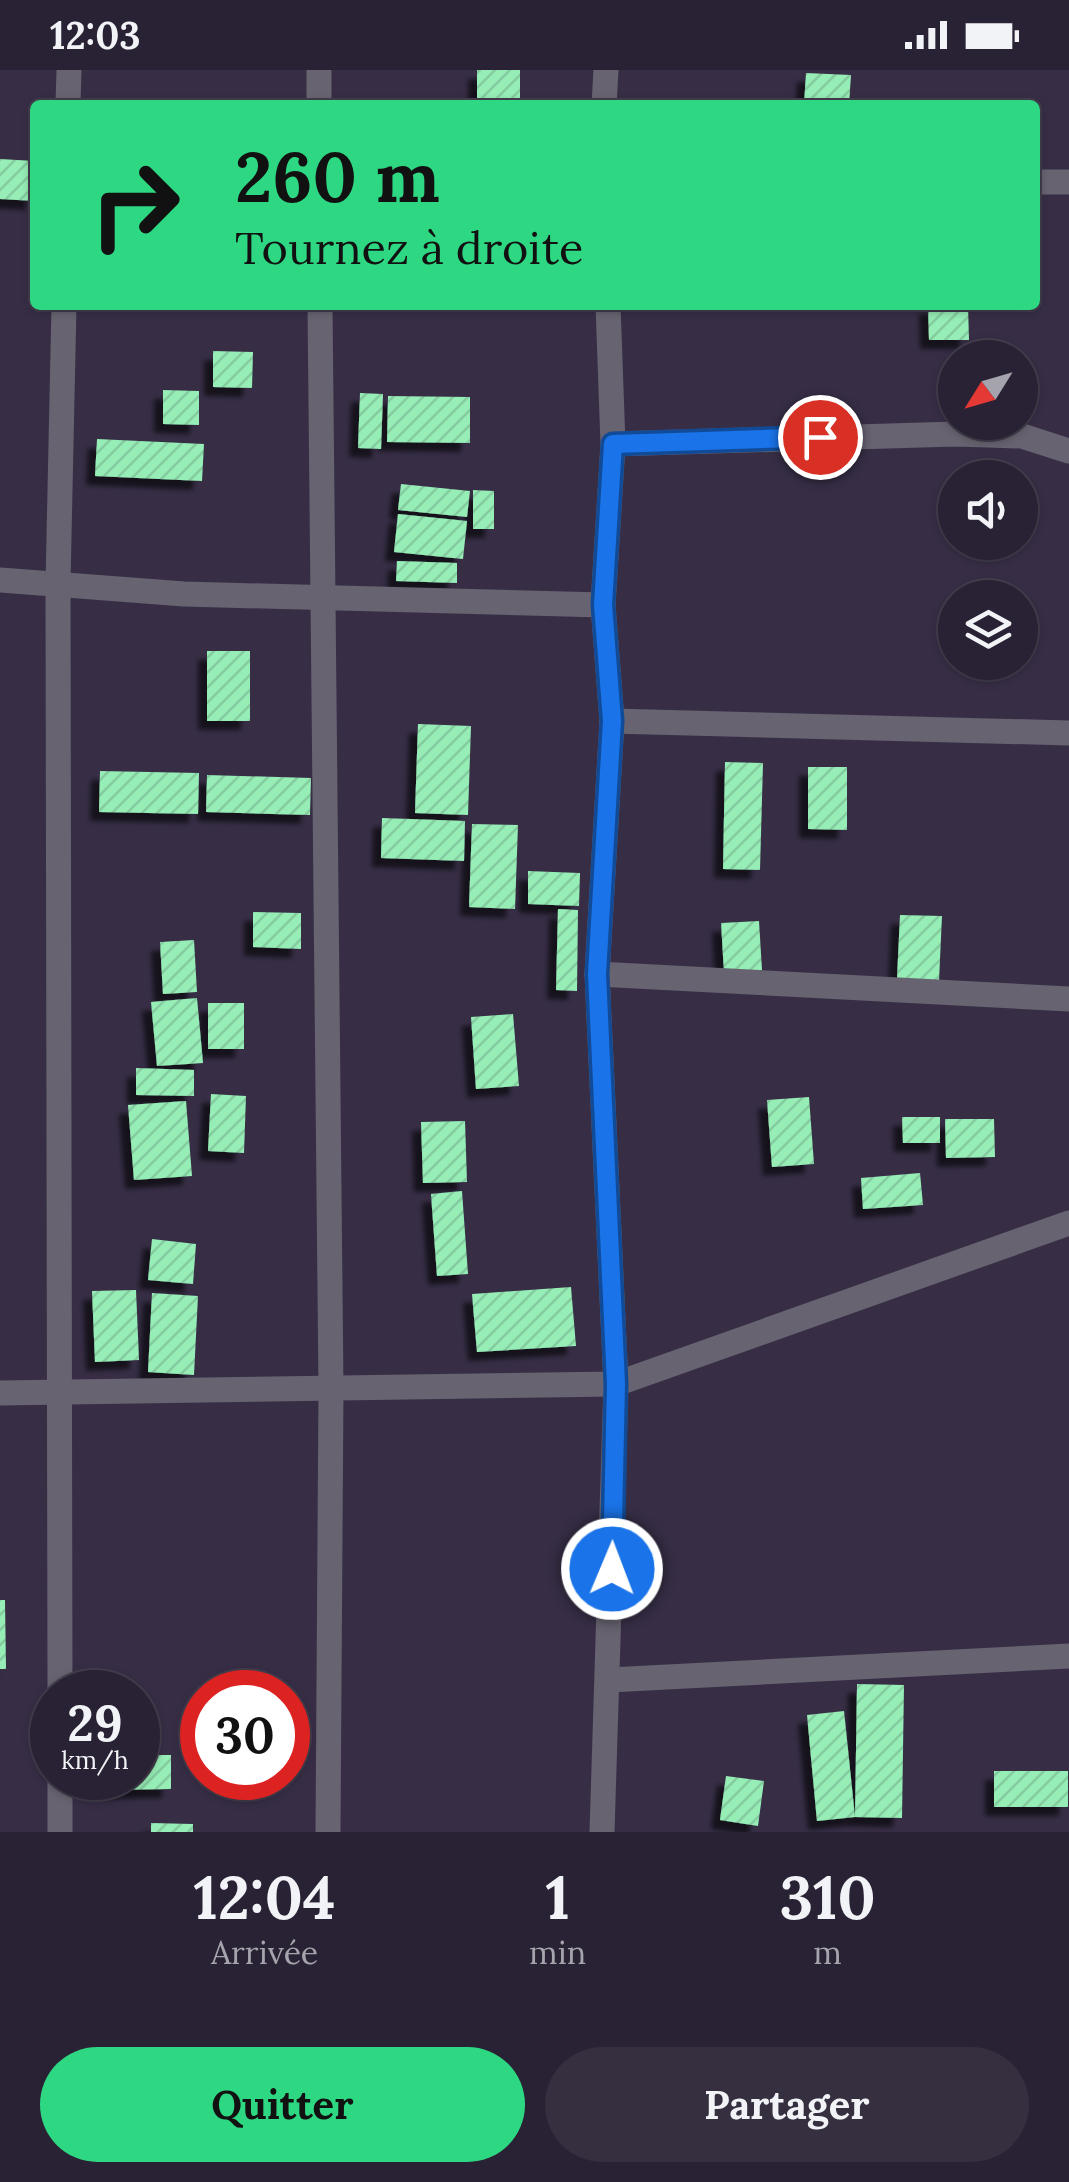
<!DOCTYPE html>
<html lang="fr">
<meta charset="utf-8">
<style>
body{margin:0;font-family:Lora,serif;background:#352f40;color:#f1f3f6;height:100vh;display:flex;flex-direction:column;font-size:38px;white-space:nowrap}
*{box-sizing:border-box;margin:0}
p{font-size:32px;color:#a5a4ac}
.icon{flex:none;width:55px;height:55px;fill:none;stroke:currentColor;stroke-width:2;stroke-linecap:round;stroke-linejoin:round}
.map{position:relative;height:1762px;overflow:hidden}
.drawer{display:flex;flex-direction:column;background:#292234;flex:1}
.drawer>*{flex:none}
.top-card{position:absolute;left:30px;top:30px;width:1010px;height:210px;border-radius:10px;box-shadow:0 2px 8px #0004,0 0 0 2px #453f4f;background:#2ed883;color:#111;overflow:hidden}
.needle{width:65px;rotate:233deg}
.buttons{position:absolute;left:938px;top:270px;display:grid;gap:20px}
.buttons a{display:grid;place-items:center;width:100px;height:100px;border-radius:50%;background:#292234;box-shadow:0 2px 8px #0004,0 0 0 2px #453f4f;font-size:50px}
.speed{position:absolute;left:30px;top:1600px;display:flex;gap:20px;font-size:50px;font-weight:700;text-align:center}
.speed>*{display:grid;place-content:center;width:130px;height:130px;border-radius:50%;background:#292234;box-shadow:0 2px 8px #0004,0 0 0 2px #453f4f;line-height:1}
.speed small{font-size:25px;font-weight:400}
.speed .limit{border:15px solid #d22;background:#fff;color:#111}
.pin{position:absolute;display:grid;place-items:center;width:85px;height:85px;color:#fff;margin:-42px;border:5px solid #fff;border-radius:50%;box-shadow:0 2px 10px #0007}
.me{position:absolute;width:110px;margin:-55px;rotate:1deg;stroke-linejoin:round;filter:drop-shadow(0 0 8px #0008)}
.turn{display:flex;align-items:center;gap:35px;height:210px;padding:0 40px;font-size:45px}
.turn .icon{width:130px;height:130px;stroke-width:2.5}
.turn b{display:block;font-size:70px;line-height:85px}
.eta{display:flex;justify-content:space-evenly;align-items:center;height:170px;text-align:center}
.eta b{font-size:60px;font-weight:800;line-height:70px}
.action{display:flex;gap:20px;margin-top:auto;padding:20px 40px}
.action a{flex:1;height:115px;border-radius:60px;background:#2ed883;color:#111;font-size:40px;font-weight:800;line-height:115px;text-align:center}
.action a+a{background:#352f40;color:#f1f3f6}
.status{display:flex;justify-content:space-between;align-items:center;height:70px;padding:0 50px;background:#292234;direction:ltr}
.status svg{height:28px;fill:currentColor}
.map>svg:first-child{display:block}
.building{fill:url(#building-hatch);filter:url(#shadow)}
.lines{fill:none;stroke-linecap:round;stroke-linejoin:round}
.street{stroke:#676370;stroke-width:25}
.route-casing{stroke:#114b97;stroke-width:25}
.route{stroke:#1a73e8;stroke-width:18}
</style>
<div class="status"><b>12:03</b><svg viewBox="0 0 49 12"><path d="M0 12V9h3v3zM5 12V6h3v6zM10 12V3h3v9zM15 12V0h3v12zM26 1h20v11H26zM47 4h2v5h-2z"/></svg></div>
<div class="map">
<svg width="1069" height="1762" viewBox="0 0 1069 1762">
<defs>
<pattern id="building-hatch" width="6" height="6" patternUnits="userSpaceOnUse" patternTransform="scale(2.5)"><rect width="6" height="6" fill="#96edb6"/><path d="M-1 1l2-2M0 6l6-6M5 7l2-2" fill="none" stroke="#85cba0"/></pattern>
<filter id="shadow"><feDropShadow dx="-9" dy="9" stdDeviation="2.5" flood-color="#0009"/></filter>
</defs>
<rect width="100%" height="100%" fill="#372e46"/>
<g class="building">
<rect x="477" y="0" width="43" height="35"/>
<path d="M806 3 851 5 849 35H804Z"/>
<path d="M0 89 35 91V131L0 129Z"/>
<path d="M928 235H968L969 270H929Z"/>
<path d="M213 281 253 282 252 318 213 317Z"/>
<path d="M163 320 199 321V355L163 354Z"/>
<path d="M360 323 383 324 381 379 358 378Z"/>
<path d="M388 326 470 327V373L387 372Z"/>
<path d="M97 369 204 374 202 411 95 406Z"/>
<path d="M401 414 470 421 467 447 398 440Z"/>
<path d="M473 420 494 421V459H473Z"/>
<path d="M398 444 467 451 463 489 394 482Z"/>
<path d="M397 491 457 493V513L396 511Z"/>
<rect x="207" y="581" width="43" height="70"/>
<path d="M418 654 471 656 468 745 415 743Z"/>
<path d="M725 692 763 693 760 800 723 799Z"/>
<path d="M808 697H847V760L808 759Z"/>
<path d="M100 701 199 703 198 744 99 742Z"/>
<path d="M207 705 311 708 310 745 206 742Z"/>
<path d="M382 748 465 751 464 791 381 788Z"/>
<path d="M472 754 518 755 515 839 469 837Z"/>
<path d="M528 801 580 803 579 836 528 834Z"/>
<path d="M558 839 578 840 577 921 556 920Z"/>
<path d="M253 842 301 843V879L253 877Z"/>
<path d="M900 845 942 846 939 911 897 909Z"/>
<path d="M759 851 762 900 724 902 721 853Z"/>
<path d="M194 870 197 922 163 924 160 872Z"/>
<path d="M197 928 203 993 157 996 151 932Z"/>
<rect x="208" y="933" width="36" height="46"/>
<path d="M513 944 519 1016 476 1019 471 947Z"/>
<path d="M136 998 194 1000V1026L136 1025Z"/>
<path d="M211 1024 246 1026 244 1083 208 1081Z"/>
<path d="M809 1027 814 1094 772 1097 767 1030Z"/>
<path d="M186 1031 192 1106 134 1110 128 1035Z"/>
<path d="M902 1047H940V1073H903Z"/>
<path d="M945 1049H994L995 1087 946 1088Z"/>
<path d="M465 1051 467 1112 423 1113 421 1052Z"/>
<path d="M920 1103 923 1135 863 1139 861 1108Z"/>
<path d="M462 1121 468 1204 437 1206 431 1124Z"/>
<path d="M152 1169 196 1174 193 1214 148 1210Z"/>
<path d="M571 1217 576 1276 477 1282 472 1224Z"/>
<path d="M136 1220 139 1290 95 1292 92 1221Z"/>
<path d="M152 1223 198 1226 194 1305 148 1302Z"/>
<path d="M0 1530H5L6 1599H0Z"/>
<path d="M857 1614 904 1615 902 1748 855 1747Z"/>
<path d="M844 1641 855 1747 817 1751 807 1645Z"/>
<path d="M138 1685H171V1719L110 1720V1708H138Z"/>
<rect x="994" y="1701" width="74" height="36"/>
<path d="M726 1706 764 1711 758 1756 720 1750Z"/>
<path d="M151 1753 193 1754V1762H151Z"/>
</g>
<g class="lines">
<g class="street">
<path d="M319 0V35"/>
<path d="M68 35 69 0"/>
<path d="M604 35 606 0"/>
<path d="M1035 112H1069"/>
<path d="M320 235 331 1318 328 1762"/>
<path d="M613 374 956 364 1022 366 1069 381"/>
<path d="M0 510 184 524 603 535"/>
<path d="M612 651 1069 663"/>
<path d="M597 904 1069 929"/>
<path d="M0 1323 616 1314 1069 1153"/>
<path d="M609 1610 1069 1586"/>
<path d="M60 1622 58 513 64 235"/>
<path d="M60 1762V1708"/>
<path d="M602 1762 616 1314 597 904 612 651 603 535 613 374 608 235"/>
</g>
</g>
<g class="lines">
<defs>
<path id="route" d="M612 1499 616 1314 597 904 612 651 603 535 613 374 820 367"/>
</defs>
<use href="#route" class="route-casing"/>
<use href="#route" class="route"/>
</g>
</svg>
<div class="buttons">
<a><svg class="needle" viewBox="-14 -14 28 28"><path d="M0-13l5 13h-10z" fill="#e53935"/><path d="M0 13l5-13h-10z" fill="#a5a4ac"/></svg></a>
<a><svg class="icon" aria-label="sound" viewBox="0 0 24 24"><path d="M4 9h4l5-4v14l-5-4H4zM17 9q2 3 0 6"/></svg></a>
<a><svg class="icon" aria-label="layers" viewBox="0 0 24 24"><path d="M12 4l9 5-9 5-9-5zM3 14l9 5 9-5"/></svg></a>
</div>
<div class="speed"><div>29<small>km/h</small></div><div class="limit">30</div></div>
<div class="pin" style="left:820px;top:367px;background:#d93025"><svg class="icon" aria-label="arrive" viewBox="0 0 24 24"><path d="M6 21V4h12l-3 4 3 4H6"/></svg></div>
<svg class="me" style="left:612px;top:1499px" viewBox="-20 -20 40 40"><circle r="17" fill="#1a73e8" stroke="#fff" stroke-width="3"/><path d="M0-11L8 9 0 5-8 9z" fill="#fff"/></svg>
<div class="top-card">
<div class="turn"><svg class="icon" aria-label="right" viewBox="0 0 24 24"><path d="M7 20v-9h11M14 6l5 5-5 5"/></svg><div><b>260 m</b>Tournez à droite</div></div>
</div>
</div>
<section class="drawer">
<div class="eta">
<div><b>12:04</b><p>Arrivée</p></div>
<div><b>1</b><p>min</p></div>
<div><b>310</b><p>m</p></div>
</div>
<div class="action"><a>Quitter</a><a>Partager</a></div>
</section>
